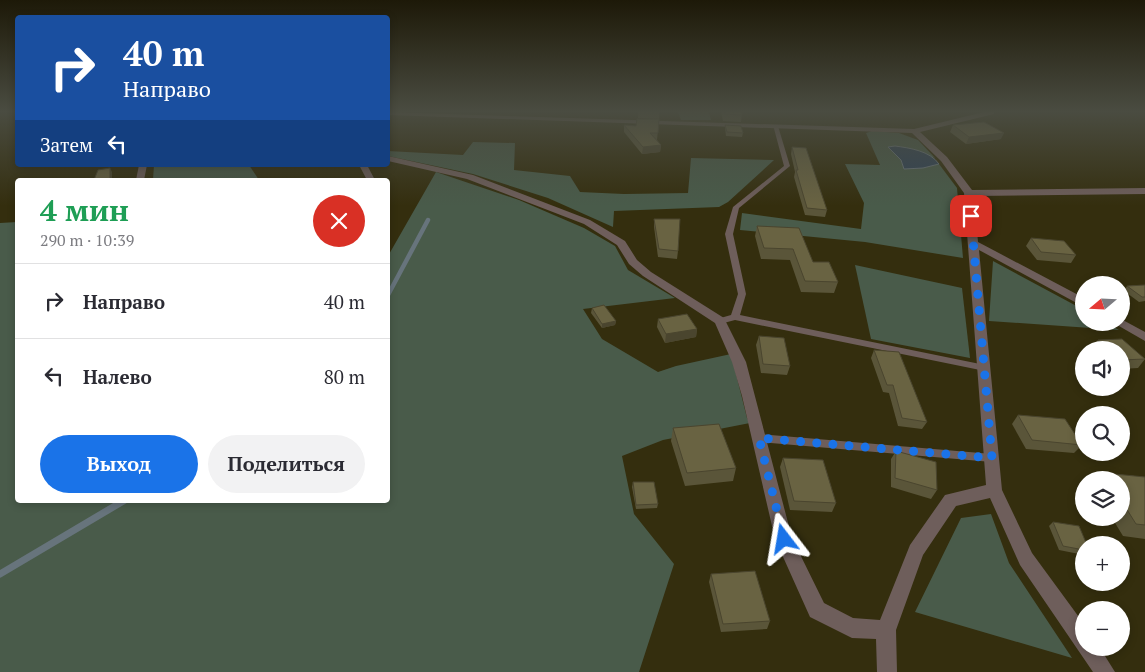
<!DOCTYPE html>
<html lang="ru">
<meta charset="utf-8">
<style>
body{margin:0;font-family:"PT Serif",serif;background:#f2f2f3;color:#2b2b33;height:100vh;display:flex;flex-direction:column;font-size:19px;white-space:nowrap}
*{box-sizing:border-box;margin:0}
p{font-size:16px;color:#7c7c81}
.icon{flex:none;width:28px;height:28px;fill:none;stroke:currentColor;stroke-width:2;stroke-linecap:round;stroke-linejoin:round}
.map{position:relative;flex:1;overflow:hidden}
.drawer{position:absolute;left:15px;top:178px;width:375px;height:325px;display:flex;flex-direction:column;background:#fff;border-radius:5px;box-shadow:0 2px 8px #0003}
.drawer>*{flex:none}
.guide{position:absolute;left:15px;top:15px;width:375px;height:152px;border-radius:5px;box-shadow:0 2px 8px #0003;background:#1a4fa0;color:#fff;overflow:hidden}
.needle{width:32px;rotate:251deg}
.buttons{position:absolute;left:1075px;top:276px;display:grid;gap:10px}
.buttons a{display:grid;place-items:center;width:55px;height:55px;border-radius:50%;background:#fff;box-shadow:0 2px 8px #0003;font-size:25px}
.pin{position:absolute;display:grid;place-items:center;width:42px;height:42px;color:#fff;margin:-21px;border-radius:10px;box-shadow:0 2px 8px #0006}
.me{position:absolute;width:55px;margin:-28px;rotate:346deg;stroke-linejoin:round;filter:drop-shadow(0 0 4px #0008)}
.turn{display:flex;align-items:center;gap:18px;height:105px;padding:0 25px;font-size:22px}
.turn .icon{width:65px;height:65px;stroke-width:2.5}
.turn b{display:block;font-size:35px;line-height:42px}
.then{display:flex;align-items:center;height:48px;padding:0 25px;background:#0003;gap:10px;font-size:19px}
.round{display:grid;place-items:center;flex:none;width:52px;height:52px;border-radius:26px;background:#f2f2f3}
.headline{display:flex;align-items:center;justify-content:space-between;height:85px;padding:0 25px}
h1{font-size:30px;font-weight:800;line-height:38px;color:#1e9e55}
.button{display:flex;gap:10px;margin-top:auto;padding:10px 25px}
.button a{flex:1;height:58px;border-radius:30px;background:#1a73e8;color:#fff;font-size:20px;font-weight:800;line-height:58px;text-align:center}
.button a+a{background:#f2f2f3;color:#2b2b33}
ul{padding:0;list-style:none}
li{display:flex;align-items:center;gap:15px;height:75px;padding:0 25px;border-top:1px solid #e1e1e2}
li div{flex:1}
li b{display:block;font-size:19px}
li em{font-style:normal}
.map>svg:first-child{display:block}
.green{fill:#495b4a}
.water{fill:#2f4256;stroke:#67747c}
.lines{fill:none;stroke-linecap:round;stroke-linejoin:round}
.stream-far1{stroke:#67747c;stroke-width:4.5}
.stream{stroke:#67747c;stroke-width:7}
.service{fill:#6e5e5b;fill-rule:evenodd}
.minor{fill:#6e5e5b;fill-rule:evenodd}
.wall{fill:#5a5539}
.shaded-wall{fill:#4a452e}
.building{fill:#696342;stroke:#4a452e}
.route{stroke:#1a73e8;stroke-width:9;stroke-dasharray:0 16.2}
</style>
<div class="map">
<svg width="1145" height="672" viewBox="0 0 1145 672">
<rect width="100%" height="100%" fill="#342e0e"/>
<g class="green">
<path d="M678 112H709L711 120H681Z"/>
<path d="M872 131 899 133 918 140 935 158 909 148H889L901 160 904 168H923L939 164 957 188 963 258 865 242 740 230 742 213 861 229 864 203 845 164 880 165 866 133Z"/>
<path d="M473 142 515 143 514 170 570 176 580 192 624 194 688 193 691 158 774 160 728 202 719 207 614 211 613 227 548 198 473 174 388 156V151L463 155Z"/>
<path d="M154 165H249L259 180H153Z"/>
<path d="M436 172 519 200 584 228 615 246 628 270 675 298 583 309 602 339 658 372 676 366 731 354 747 418 750 423 663 440 622 456 634 514 674 564 639 672H0V223L17 222 18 500H388V256Z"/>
<path d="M993 261 1084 310V322L1106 323 1119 330 989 321Z"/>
<path d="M855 265 962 288 970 358 871 339Z"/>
<path d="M991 514 1009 563 1072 658 915 612 961 518Z"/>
</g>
<path class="water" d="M895 146C910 148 930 151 939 164L923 168 904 169 901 160 888 147Z"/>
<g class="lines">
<path class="stream-far1" d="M388 295 428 220"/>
<path class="stream" d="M0 574 125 500"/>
<g class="service">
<path d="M773 125 778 126 790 166 739 208 733 234 746 294 740 315 985 365 988 366 990 368 988 370 985 371 735 320 720 324 717 323 716 321 717 319 731 315 738 294 725 234 733 207 784 166Z"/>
<path d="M759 434 992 454 996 455 997 458 996 461 992 462 759 442 755 441 754 438 755 435Z"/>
</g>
<g class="minor">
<path d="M388 112 914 129 984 112H994V114L920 132 947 157 972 190 1145 188V194L974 196 978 242 1084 298V307L979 250 1002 490 1032 553 1084 624V648H1100L1115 672H1093L1020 565 990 498 956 506 923 555 896 630 897 672H877L876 639 852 638 810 617 775 539 742 396 732 362 715 323 643 276 629 264 617 245 584 224 467 179 388 161V156L473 175 590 220 625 241 637 260 651 272 724 318 746 362 792 538 824 603 853 618 880 620 910 545 945 495 986 485 964 193 941 161 912 133 388 115Z"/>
<path d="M139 165H147L144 180H136Z"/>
<path d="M359 165H367L375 180H367Z"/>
<path d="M1121 319 1145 332V341L1112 322H1121Z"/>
</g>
</g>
<g class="wall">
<path d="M638 112H659V119L638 118Z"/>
<path d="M721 112H742L741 122 723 121Z"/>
<path d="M659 119 657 140 661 145 660 152 642 154 624 132V125L636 126Z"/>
<path d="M725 125 743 133 742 137 726 136 725 128Z"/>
<path d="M953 125 1001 139 966 144 950 132Z"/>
<path d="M792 147 827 210 825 217 805 215 794 177 795 172 791 154Z"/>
<path d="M654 219 678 251 677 259 658 257 654 227Z"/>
<path d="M757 226 813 262 838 282 834 293 801 292 790 260 761 259 755 236Z"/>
<path d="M1031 238 1076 255 1071 263 1037 260 1026 246Z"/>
<path d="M1145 285V301L1139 302 1124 291 1127 286Z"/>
<path d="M592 308 616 321 615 325 602 328 591 313Z"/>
<path d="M658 319 697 329 696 337 665 343 657 327Z"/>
<path d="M759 336 790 366 787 375 761 373 756 345Z"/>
<path d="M1098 340 1145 359 1138 368 1121 369V350H1093L1092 348Z"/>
<path d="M874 350 927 422 922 429 898 426 889 393 883 392 871 358Z"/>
<path d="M1018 415 1082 445 1074 453 1026 449 1012 424Z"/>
<path d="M673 428 736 468 733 481 685 486 671 441Z"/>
<path d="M896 451 937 490 931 499 891 487V459Z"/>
<path d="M783 458 836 503 832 512 790 510 780 467Z"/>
<path d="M1104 473 1145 477V539L1123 536 1112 518H1121V480H1098Z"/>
<path d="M633 482 658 504 657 508 636 509 632 487Z"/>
<path d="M1053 522 1084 545V555L1059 550 1049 526Z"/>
<path d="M711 574 770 621 767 629 721 632 709 582Z"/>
</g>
<g class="shaded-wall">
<path d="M1004 133 1001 139 966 144 969 137Z"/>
<path d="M661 145 660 152 642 154 643 147Z"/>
<path d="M110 168 112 172V180H110Z"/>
<path d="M616 321 615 325 602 328V324Z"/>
<path d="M697 329 696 337 665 343 666 334Z"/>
</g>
<g class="building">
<path d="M724 112H742V115L724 114Z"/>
<path d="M637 119H659L658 133H650L661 145 643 147 624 125 636 126Z"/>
<path d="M984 122 1004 133 969 137 953 125Z"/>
<path d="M725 125 741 126 743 133 727 132Z"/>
<path d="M792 147 806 148 827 210 807 208 796 170H798Z"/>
<path d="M110 168V180H94L98 170Z"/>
<path d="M654 219H680L678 251 659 249Z"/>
<path d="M757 226 799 228 813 262H829L838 282 805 281 793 249 764 248Z"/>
<path d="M1031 238 1064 241 1076 255 1041 252Z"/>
<path d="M1145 285V297H1142L1127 286Z"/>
<path d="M604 305 616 321 602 324 592 308Z"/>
<path d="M687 314 697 329 666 334 658 319Z"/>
<path d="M759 336 784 338 790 366 763 364Z"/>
<path d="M1122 339 1145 359 1121 360V350H1109L1098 340Z"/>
<path d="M874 350 899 352 927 422 902 418 893 385H887Z"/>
<path d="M1018 415 1065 419 1082 445 1032 440Z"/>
<path d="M719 424 736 468 687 473 673 428Z"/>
<path d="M896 451 936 462 937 490 895 478Z"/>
<path d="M783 458 823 460 836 503 794 501Z"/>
<path d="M1104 473 1145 477V525L1136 524 1121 500V480H1109Z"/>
<path d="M633 482H654L658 504 636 505Z"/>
<path d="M1053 522 1079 526 1087 545H1084V550L1063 546Z"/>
<path d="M755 571 770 621 723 624 711 574Z"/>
</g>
<linearGradient id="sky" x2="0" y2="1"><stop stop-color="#1d1908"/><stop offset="0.54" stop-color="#4a4c41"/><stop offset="1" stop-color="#4a4c41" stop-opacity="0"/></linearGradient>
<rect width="1145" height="206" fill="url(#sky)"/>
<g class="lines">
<path class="route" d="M784 539 759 438 992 458 971 216"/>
</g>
</svg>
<div class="buttons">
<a><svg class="needle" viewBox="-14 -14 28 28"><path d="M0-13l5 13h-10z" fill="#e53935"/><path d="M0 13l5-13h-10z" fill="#7c7c81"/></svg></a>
<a><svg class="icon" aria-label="sound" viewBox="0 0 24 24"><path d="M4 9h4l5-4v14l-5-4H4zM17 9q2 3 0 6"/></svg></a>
<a><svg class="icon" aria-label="search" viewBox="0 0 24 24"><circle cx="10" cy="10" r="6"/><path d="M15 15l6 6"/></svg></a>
<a><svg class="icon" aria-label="layers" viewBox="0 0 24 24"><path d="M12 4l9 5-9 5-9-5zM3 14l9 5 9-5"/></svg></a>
<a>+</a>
<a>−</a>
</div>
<div class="pin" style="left:971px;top:216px;background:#d93025"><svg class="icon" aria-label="arrive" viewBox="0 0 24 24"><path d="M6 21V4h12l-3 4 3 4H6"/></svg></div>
<svg class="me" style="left:784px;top:539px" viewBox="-20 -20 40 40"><path d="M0-17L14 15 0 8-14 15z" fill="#1a73e8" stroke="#fff" stroke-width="4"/></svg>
<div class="guide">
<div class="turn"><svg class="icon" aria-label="right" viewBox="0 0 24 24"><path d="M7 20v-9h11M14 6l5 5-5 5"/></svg><div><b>40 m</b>Направо</div></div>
<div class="then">Затем<svg class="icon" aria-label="left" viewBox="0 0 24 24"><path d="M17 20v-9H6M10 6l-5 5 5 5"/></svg></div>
</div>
<section class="drawer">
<div class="headline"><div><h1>4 мин</h1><p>290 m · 10:39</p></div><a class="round" style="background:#d93025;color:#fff"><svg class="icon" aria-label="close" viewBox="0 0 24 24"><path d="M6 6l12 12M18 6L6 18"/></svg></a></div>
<ul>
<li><svg class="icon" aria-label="right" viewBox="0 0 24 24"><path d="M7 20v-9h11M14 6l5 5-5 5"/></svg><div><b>Направо</b></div><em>40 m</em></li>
<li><svg class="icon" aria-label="left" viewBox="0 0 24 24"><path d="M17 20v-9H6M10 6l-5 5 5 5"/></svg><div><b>Налево</b></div><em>80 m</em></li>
</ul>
<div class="button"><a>Выход</a><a>Поделиться</a></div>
</section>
</div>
